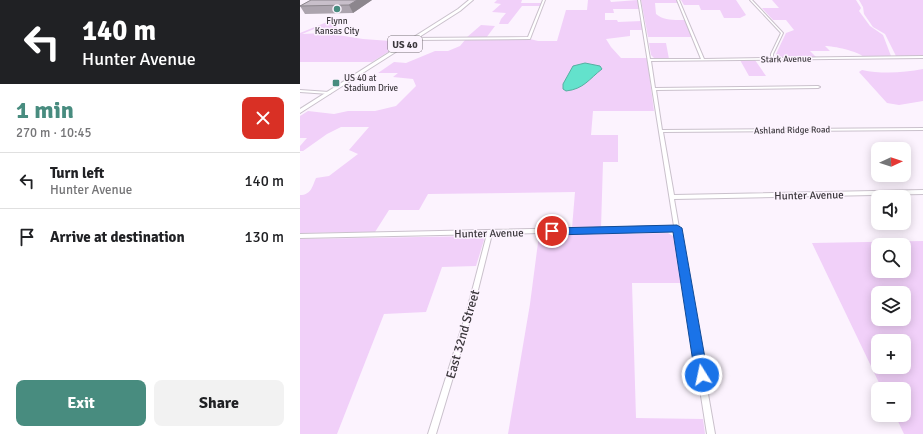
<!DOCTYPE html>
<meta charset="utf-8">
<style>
body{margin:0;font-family:Signika,sans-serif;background:#f2f2f2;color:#202124;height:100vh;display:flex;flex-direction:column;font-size:15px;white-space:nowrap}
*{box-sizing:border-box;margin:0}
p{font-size:13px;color:#757577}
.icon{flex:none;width:22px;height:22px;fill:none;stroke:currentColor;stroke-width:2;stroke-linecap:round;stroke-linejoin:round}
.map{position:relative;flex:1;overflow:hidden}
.panel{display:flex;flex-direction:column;background:#fff;width:300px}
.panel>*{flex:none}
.guide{background:#202124;color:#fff;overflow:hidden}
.needle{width:26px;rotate:87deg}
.fabs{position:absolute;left:571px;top:142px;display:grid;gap:8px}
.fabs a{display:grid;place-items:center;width:40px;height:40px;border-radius:8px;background:#fff;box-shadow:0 2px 10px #0003;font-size:20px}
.pin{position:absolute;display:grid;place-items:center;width:34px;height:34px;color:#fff;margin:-17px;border:2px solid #fff;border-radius:50%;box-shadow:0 1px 4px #0007}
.me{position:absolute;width:44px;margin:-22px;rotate:350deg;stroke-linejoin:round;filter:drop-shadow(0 0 3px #0008)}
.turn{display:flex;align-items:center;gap:14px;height:84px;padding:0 16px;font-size:18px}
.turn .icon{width:52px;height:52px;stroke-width:2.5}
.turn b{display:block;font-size:28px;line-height:34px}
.round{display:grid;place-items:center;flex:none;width:42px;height:42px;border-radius:8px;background:#f2f2f2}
.overview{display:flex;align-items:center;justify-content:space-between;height:68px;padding:0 16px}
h1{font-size:24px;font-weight:700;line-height:30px;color:#488c7f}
.primary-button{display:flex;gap:8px;margin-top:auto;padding:8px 16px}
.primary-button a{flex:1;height:46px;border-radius:8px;background:#488c7f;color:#fff;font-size:16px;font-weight:700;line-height:46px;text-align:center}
.primary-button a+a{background:#f2f2f2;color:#202124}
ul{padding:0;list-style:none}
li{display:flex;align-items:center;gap:12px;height:56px;padding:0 16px;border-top:1px solid #e0e0e0}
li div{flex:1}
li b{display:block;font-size:15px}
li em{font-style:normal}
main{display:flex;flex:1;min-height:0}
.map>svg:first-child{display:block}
.green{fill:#f1d0f9;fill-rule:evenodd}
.water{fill:#63e2cc;stroke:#57afa1}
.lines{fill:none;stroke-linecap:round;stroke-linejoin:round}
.street-casing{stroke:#cac1cc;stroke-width:2}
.secondary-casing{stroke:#cac1cc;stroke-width:2}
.primary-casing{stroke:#cac1cc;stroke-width:2}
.street{fill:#fff;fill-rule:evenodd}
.secondary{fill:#fff;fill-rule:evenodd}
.primary{fill:#fff;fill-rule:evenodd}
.wall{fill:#aca4ae}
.shaded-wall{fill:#8c868d}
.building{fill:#c8bfca;stroke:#8c868d}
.route{fill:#1a73e8;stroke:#114b97}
.poi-dot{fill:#488c7f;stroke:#fcf3fe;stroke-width:1.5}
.labels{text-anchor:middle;stroke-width:3;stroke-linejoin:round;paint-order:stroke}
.far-poi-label{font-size:9px;fill:#3c383d;stroke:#fcf3fe}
.far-street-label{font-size:9px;fill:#3c383d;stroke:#fcf3fe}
.shield{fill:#fcf3fe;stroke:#767077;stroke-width:1}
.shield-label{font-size:10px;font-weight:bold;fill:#3c383d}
.street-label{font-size:11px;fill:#3c383d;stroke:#fcf3fe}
.near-street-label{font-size:13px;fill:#3c383d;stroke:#fcf3fe}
</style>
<main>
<section class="panel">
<div class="guide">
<div class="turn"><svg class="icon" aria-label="left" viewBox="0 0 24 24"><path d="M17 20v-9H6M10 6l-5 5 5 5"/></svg><div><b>140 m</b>Hunter Avenue</div></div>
</div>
<div class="overview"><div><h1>1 min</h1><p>270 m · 10:45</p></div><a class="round" style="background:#d93025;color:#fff"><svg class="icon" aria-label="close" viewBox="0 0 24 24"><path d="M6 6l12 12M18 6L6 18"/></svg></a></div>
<ul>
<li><svg class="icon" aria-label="left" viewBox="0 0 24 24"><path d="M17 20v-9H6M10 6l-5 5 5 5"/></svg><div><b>Turn left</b><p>Hunter Avenue</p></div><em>140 m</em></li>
<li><svg class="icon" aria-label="arrive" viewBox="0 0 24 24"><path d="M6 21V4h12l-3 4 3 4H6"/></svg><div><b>Arrive at destination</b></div><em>130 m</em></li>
</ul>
<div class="primary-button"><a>Exit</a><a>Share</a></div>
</section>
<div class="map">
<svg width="623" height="434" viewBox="0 0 623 434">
<rect width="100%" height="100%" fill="#fcf3fe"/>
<g class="green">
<path d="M197 0H222L221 3H241V6H222L208 24H199L201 19 206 13 192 12 201 4 194 3Z"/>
<path d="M288 0H310L311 2 338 0 339 9H313L314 13H305V20H317L318 22 342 21 343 30H330V36L306 39 311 47 321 58H347L354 111H293L291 135H318V162H303L301 228H272L275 192 128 194 119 210H89L75 232 0 233V195C11 195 12 187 16 178L29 176 58 154 49 150 69 127H41L27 134 3 151H0V146L7 138H0V116L8 111 34 114 48 111H75L96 106 116 86 113 79 93 77 98 73H78L94 62 106 63 135 51H148L160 46 165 40 230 39 238 41H257L266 10H287Z"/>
<path d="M341 0H377L378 3H355L356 14C364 21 375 20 386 20L393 37H348Z"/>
<path d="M381 0H436L446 15 440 18H424L420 10H401L399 5H384Z"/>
<path d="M472 0H556L561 8 559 11 570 26 583 35 591 56 564 57C557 51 534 46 525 46L530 51H510L516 57 484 58 476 56V54L486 33 494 30 486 20H473L462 8H479Z"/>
<path d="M559 0H623V56H596L585 34 573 27 564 14 563 7Z"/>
<path d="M27 22H37V28L30 31 14 29 2 34 25 33 63 39 104 42 72 62H0V33Z"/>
<path d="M181 25 195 26 186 38H166Z"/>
<path d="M349 43H366L369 59 354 58 351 55Z"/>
<path d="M440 60H455L466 76H449Z"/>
<path d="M623 69V101L599 105 587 103 559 72 562 70C581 74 603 73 623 69Z"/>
<path d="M368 233 373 236 376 240 383 283H332L336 418 403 419 405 434H208L230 304 239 235Z"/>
<path d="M180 236 183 237 184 240 176 266 142 267 126 312 84 314 37 434H0V239Z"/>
<path d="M623 241V434H604L595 415H604V389H582L512 243ZM578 245H604V271H578ZM578 293H604V319H578ZM578 341H604V367H578Z"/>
</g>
<path class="water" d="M285 63 300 66 302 69C289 79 284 89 266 91L263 89V84L273 66Z"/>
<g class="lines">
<defs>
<g id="street">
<path d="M243 0H245L230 39 112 40 111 39 112 38 228 37Z"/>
<path d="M338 0H340L350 59H401L377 0H379L404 59 471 58V54L481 33 450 0H452L483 33 473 54V58L623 56V58L351 61 355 88 518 86 520 87 518 88 356 90 362 130 623 128V130L363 132 374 195 623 190V194L374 199 415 434H407L375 230 192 234 172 314 136 434H128L166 314 187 234 0 238V234L374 226Z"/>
</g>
<path id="secondary" d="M0 90 29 92 31 93 29 94 0 92Z"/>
<path id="primary" d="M169 0H173L160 11 0 113V109L158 9Z"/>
</defs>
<use href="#street" class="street-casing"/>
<use href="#secondary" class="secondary-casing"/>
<use href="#primary" class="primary-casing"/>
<use href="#street" class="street"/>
<use href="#secondary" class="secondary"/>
<use href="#primary" class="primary"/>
</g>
<path class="wall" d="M11 0H72L53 13 5 14 0 6Z"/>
<path class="shaded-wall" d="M57 0H72L53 13 49 5Z"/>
<path class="building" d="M11 0H57L49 5 0 6Z"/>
<path class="route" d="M377 225 382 228 408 375 406 380 402 382 397 380 395 375 373 232 252 235 247 231 252 228Z"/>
<g class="poi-dot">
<circle cx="37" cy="9" r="4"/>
<rect x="32" y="79" width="8" height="8" rx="2"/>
</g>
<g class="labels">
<g class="far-poi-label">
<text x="37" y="24">Flynn<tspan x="37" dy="10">Kansas City</tspan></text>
<text x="44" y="81" text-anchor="start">US 40 at<tspan x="44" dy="10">Stadium Drive</tspan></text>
</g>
<g class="far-street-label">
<text transform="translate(486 59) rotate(-1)" y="3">Stark Avenue</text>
<text transform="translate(492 130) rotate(-1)" y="3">Ashland Ridge Road</text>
</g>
<rect class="shield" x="88" y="36" width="34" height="16" rx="3"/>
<g class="shield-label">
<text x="105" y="48">US 40</text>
</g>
<g class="street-label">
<text transform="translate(509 195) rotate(-1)" y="4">Hunter Avenue</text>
<text transform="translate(189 233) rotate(-1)" y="4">Hunter Avenue</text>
</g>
<g class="near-street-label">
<text transform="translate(162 334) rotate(-74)" y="5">East 32nd Street</text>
</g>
</g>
</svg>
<div class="fabs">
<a><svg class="needle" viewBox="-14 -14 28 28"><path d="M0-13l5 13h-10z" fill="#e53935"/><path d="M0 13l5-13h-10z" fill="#757577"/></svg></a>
<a><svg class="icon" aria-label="sound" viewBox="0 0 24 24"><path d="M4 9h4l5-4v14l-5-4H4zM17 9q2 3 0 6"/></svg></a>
<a><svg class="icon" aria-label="search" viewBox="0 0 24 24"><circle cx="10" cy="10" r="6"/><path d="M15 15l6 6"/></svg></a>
<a><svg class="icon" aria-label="layers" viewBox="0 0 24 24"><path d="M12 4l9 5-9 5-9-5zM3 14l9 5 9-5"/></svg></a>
<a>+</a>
<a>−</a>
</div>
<div class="pin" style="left:252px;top:231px;background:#d93025"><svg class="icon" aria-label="arrive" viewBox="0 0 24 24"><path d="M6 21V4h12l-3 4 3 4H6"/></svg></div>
<svg class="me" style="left:402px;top:375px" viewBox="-20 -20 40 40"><circle r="17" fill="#1a73e8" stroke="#fff" stroke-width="3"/><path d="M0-11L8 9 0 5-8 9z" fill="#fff"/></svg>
</div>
</main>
